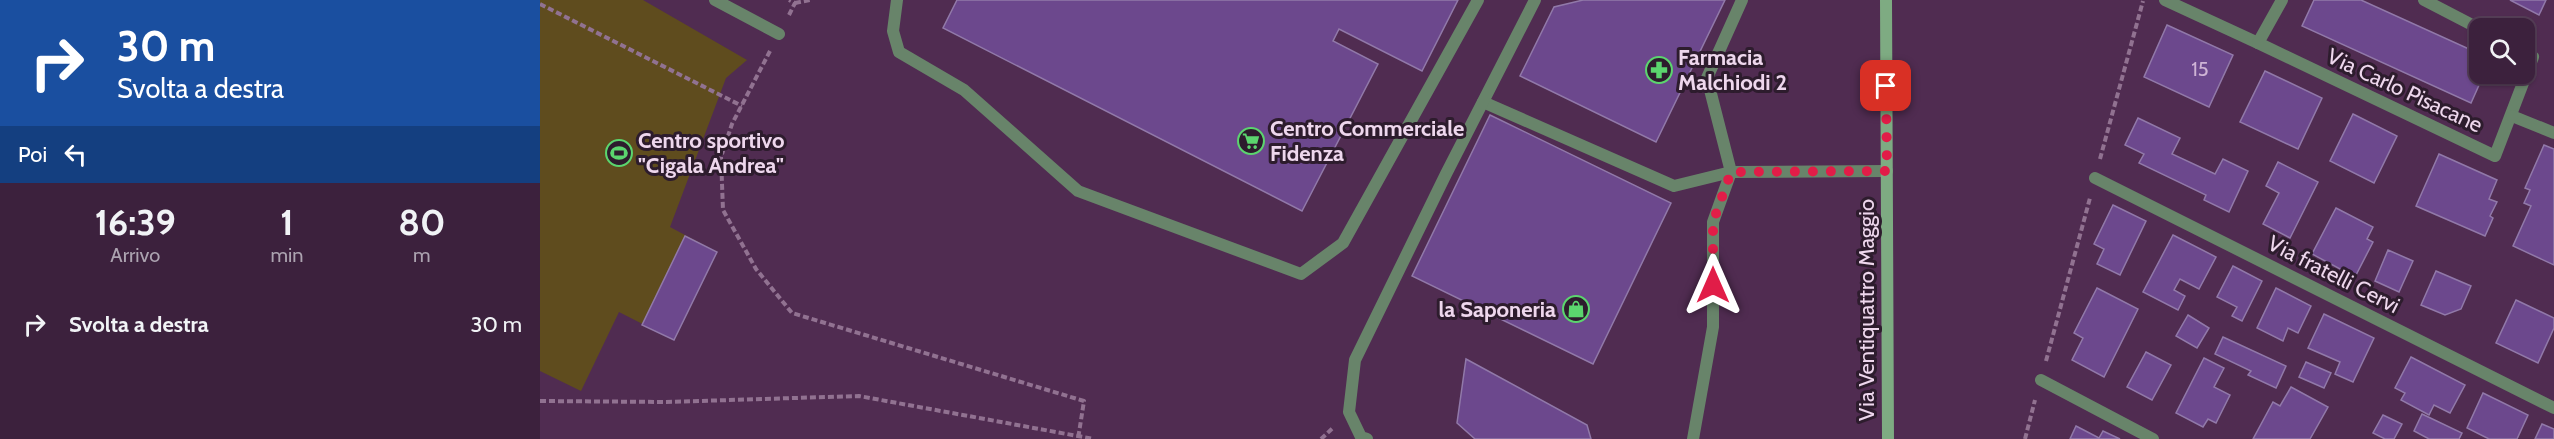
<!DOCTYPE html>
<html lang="it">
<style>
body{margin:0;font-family:Cabin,sans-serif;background:#472e48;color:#f1f3f6;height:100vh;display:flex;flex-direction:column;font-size:22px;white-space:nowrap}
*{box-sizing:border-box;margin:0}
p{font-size:20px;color:#aca3b0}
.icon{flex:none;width:33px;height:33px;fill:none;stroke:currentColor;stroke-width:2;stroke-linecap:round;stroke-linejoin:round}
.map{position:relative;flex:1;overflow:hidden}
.sheet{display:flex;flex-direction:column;background:#3c213d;width:540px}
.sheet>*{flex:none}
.top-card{background:#1a4fa0;color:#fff;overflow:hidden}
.controls{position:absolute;left:1929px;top:18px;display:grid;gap:12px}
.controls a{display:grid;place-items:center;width:66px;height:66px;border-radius:12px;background:#3c213d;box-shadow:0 2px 4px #0004,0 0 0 2px #553e57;font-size:30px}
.pin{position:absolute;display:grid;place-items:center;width:51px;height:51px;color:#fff;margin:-26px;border-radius:12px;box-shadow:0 3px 9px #0006}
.me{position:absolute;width:66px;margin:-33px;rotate:0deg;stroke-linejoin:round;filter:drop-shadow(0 0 4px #0008)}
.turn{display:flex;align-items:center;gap:21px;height:126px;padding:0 18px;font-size:27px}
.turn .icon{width:78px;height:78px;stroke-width:2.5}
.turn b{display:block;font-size:42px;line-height:51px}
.then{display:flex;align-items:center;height:57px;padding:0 18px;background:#0003;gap:12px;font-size:22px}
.eta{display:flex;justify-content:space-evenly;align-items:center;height:102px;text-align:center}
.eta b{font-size:36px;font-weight:700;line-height:42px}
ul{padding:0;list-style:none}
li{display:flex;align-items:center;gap:18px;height:78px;padding:0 18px}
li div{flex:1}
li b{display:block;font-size:22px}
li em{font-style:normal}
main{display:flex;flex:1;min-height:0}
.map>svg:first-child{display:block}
.grass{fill:#5f4c1e}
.building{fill:#6c488d;stroke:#9179a9;stroke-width:1.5}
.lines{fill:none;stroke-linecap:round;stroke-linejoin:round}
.path{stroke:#917291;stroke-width:4;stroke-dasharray:6 3;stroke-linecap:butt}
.lane{stroke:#68846a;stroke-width:12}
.street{stroke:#68846a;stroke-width:12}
.secondary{stroke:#7eab82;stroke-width:12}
.route{stroke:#e11d48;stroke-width:10;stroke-dasharray:0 18}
.labels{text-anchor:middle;stroke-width:6;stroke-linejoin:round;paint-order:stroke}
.number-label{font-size:20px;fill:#ceb3d5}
.poi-label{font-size:22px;font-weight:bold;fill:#eed7ed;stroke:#2d1c2d;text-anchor:start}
.street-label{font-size:22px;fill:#eed7ed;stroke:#2d1c2d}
</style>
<main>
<section class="sheet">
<div class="top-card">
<div class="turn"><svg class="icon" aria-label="right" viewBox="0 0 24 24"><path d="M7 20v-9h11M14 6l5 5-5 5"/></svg><div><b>30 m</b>Svolta a destra</div></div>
<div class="then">Poi<svg class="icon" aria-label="left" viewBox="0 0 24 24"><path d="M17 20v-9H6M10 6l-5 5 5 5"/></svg></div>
</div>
<div class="eta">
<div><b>16:39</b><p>Arrivo</p></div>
<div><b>1</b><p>min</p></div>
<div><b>80</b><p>m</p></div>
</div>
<ul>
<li><svg class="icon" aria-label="right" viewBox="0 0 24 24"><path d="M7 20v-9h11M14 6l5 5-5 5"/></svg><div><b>Svolta a destra</b></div><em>30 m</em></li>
</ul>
</section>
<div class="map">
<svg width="2014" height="439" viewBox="0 0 2014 439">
<rect width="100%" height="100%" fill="#502c51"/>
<path class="grass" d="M0 0H103L207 60 186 78 130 227 177 252 134 340 79 312 41 391 0 371Z"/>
<g class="building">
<path d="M417 0H918L882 71 799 29 793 41 838 64 762 211 403 28Z"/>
<path d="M1043 0H1185L1116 142 980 76 1014 7Z"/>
<path d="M1774 0H1821L1940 54V74H1944L1931 103 1762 26Z"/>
<path d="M1970 0H2006L1999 15Z"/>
<path d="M1627 25 1693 55 1669 107 1604 77Z"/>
<path d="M1725 71 1782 98 1758 149 1700 122Z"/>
<path d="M1813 114 1857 136 1834 183 1790 161Z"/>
<path d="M950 115 1131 203 1053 364 872 276Z"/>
<path d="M1598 118 1640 138 1632 154 1675 174 1683 159 1708 171 1689 212 1664 200 1666 195 1599 163 1604 154 1585 145Z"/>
<path d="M2004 145 2014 149V265L1973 246 1991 206 1984 203 1990 190 1985 188Z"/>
<path d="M1899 154 1957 180 1949 199 1957 202 1950 216 1953 218 1945 236 1876 206Z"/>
<path d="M1738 162 1778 182 1750 238 1723 224 1739 193 1726 186Z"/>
<path d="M1573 205 1606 221 1580 275 1557 264 1564 249 1554 244Z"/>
<path d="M1796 208 1833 227 1827 239 1833 242 1815 277 1772 254Z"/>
<path d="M1633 235 1676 257 1659 289 1640 279 1634 290 1645 296 1638 310 1603 292Z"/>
<path d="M145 236 177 252 134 340 102 325Z"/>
<path d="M1848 250 1873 261 1859 292 1835 281Z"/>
<path d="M1693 266 1722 281 1702 321 1692 316 1697 307 1677 297Z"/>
<path d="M1896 271 1931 286 1921 309 1905 315 1881 305Z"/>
<path d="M1557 288 1598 309 1564 377 1532 360 1543 338 1534 333Z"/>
<path d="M1736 288 1771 306 1758 333 1748 328 1743 341 1717 328Z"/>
<path d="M1976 300 2014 318V328L1998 363 1956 343Z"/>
<path d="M1784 314 1834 338 1813 382 1795 374 1800 362 1768 348Z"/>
<path d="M1648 315 1669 328 1657 348 1636 336Z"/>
<path d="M1683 337 1746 366 1736 388 1708 375 1711 371 1675 354Z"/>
<path d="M1606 352 1631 365 1612 400 1587 387Z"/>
<path d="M1871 357 1925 385 1910 413 1894 405 1889 415 1861 400 1865 393 1855 388Z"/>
<path d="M1664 358 1684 368 1674 387 1690 395 1676 423 1668 419 1663 427 1636 413Z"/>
<path d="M926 359 1047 425 1051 439H935L917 423Z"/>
<path d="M1766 362 1791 373 1784 388 1759 377Z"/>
<path d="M1751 387 1788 407 1770 439H1713L1733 402 1740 406Z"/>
<path d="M1943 393 1988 415 1977 439H1949L1927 428Z"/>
<path d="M1882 414 1922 433 1919 439H1889L1874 431Z"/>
<path d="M1843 415 1862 424 1854 439H1845L1833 433Z"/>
<path d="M2002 424 2014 429V439H1995Z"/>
<path d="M1536 426 1559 438 1563 431 1580 439H1530Z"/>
</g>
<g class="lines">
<g class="path">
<path d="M255 3 270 0"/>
<path d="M0 4 202 106"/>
<path d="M249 15 255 3 249 0"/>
<path d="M230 51 192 124 181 157 183 210 216 269 252 313 544 401 538 439"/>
<path d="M1560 159 1603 1"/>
<path d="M1506 361 1550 198"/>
<path d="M0 401 126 402 319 396 554 439"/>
<path d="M781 439 794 427"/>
<path d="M1485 439 1495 400"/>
</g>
<g class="lane">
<path d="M357 0 353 31 359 52 424 90 538 191 761 274 803 243 938 0"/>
<path d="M943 102 1134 186 1191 172 1347 171"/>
<path d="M827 439 821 437 809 412 815 360 906 174 995 0"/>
<path d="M1153 439 1173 327V222L1191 172 1167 78 1202 0"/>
</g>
<g class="street">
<path d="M175 0 239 34"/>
<path d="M1625 0 1718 43"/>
<path d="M1742 0 1718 43 1955 156 1993 57 1984 52"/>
<path d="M1884 0 1940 29"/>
<path d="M1972 116 2014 133"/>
<path d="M1555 178 2014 408"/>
<path d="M1501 380 1613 439"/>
</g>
<path class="secondary" d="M1346 0 1348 439"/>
</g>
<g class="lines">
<path class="route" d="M1173 285V222L1191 172 1347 171 1346 86"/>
</g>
<defs>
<symbol id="pharmacy-ring" viewBox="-11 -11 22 22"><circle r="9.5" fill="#2d1c2d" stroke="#5bd56e" stroke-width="1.5"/><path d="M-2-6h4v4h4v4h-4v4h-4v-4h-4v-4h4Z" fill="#5bd56e"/></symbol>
<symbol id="supermarket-ring" viewBox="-11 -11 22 22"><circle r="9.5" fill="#2d1c2d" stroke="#5bd56e" stroke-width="1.5"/><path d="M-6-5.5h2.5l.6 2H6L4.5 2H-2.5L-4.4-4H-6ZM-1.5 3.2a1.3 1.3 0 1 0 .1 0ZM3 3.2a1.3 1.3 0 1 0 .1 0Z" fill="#5bd56e"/></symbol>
<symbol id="stadium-ring" viewBox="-11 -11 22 22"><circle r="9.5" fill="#2d1c2d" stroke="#5bd56e" stroke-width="1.5"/><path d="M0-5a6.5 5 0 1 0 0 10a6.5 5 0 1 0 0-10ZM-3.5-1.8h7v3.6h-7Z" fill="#5bd56e"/></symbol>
<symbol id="shop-ring" viewBox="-11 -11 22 22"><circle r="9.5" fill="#2d1c2d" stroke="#5bd56e" stroke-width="1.5"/><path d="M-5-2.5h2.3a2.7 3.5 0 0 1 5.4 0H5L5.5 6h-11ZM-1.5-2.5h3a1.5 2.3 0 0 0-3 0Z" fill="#5bd56e"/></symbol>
</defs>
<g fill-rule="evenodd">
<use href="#pharmacy-ring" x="1104" y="55" width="30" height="30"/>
<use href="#supermarket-ring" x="696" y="126" width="30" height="30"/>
<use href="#stadium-ring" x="64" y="138" width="30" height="30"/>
<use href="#shop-ring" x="1021" y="294" width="30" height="30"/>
</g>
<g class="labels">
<g class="number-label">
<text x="1660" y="76">15</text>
</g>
<g class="poi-label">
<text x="1138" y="65">Farmacia<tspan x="1138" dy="25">Malchiodi 2</tspan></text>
<text x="730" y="136">Centro Commerciale<tspan x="730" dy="25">Fidenza</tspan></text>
<text x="98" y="148">Centro sportivo<tspan x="98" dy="25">"Cigala Andrea"</tspan></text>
<text x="1016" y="317" text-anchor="end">la Saponeria</text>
</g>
<g class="street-label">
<text transform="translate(1865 90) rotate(25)" y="8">Via Carlo Pisacane</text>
<text transform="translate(1794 274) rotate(27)" y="8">Via fratelli Cervi</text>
<text transform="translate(1326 310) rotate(-90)" y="8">Via Ventiquattro Maggio</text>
</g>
</g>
</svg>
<div class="controls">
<a><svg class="icon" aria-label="search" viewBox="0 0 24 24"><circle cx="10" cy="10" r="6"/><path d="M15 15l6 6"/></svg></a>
</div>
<div class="pin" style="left:1346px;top:86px;background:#d93025"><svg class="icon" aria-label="arrive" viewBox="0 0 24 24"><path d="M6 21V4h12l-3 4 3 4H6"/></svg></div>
<svg class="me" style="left:1173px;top:285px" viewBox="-20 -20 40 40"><path d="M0-17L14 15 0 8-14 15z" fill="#e11d48" stroke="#fff" stroke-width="4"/></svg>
</div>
</main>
